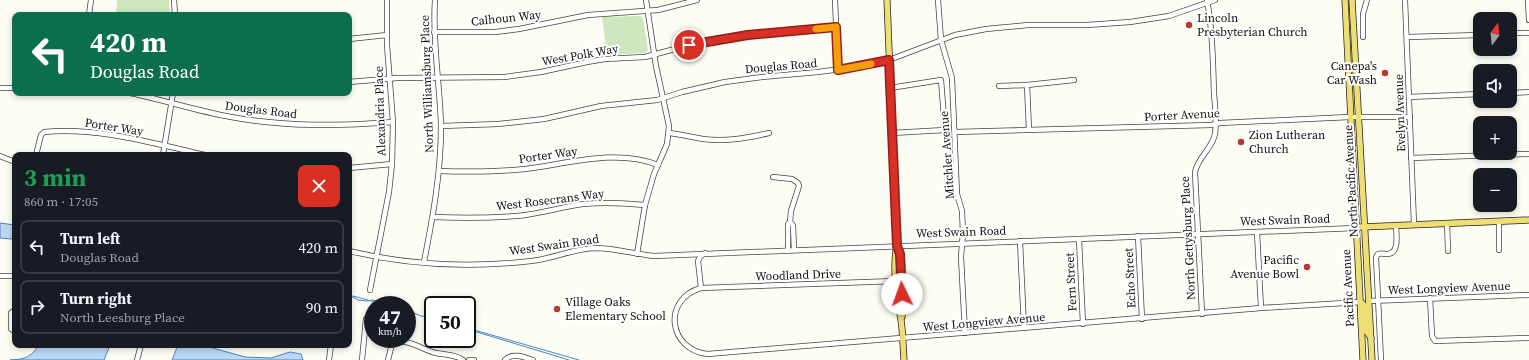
<!DOCTYPE html>
<meta charset="utf-8">
<style>
body{margin:0;font-family:"Source Serif 4",serif;background:#242831;color:#f1f3f6;height:100vh;display:flex;flex-direction:column;font-size:15px;white-space:nowrap}
*{box-sizing:border-box;margin:0}
p{font-size:13px;color:#9ea1a6}
.icon{flex:none;width:22px;height:22px;fill:none;stroke:currentColor;stroke-width:2;stroke-linecap:round;stroke-linejoin:round}
.map{position:relative;flex:1;overflow:hidden}
.sheet{position:absolute;left:12px;top:152px;width:340px;height:196px;display:flex;flex-direction:column;background:#171b24;border-radius:8px;box-shadow:0 2px 6px #0003}
.sheet>*{flex:none}
.top-card{position:absolute;left:12px;top:12px;width:340px;height:84px;border-radius:8px;box-shadow:0 2px 6px #0003;background:#0b6e4f;color:#fff;overflow:hidden}
.needle{width:26px;rotate:15deg}
.tools{position:absolute;left:1473px;top:12px;display:grid;gap:8px}
.tools a{display:grid;place-items:center;width:44px;height:44px;border-radius:8px;background:#171b24;box-shadow:0 2px 6px #0003;font-size:20px}
.speed{position:absolute;left:364px;top:296px;display:flex;gap:8px;font-size:20px;font-weight:700;text-align:center}
.speed>*{display:grid;place-content:center;width:52px;height:52px;border-radius:50%;background:#171b24;box-shadow:0 2px 6px #0003;line-height:1}
.speed small{font-size:10px;font-weight:400}
.speed .limit{border:2px solid #111;border-radius:6px;background:#fff;color:#111}
.pin{position:absolute;display:grid;place-items:center;width:34px;height:34px;color:#fff;margin:-17px;border:2px solid #fff;border-radius:50%;box-shadow:0 1px 4px #0007}
.me{position:absolute;width:44px;margin:-22px;rotate:357deg;stroke-linejoin:round;filter:drop-shadow(0 0 3px #0008)}
.turn{display:flex;align-items:center;gap:14px;height:84px;padding:0 12px;font-size:18px}
.turn .icon{width:52px;height:52px;stroke-width:2.5}
.turn b{display:block;font-size:28px;line-height:34px}
.round{display:grid;place-items:center;flex:none;width:42px;height:42px;border-radius:8px;background:#242831}
.summary{display:flex;align-items:center;justify-content:space-between;height:68px;padding:0 12px}
h1{font-size:24px;font-weight:700;line-height:30px;color:#1e9e55}
ul{padding:0;list-style:none}
li{display:flex;align-items:center;gap:12px;height:54px;margin:0 8px 6px;padding:0 4px;border:2px solid #363941;border-radius:8px}
li div{flex:1}
li b{display:block;font-size:15px}
li em{font-style:normal}
.map>svg:first-child{display:block}
.green{fill:#cfe7bf}
.water{fill:#bcd8f2;stroke:#4885c4}
.lines{fill:none;stroke-linecap:round;stroke-linejoin:round}
.stream{stroke:#4885c4;stroke-width:1}
.minor-casing{stroke:#434343;stroke-width:6}
.major-casing{stroke:#212121;stroke-width:7}
.minor{stroke:#fff;stroke-width:4.5}
.major{stroke:#efde73;stroke-width:5.5}
.route-casing{stroke:#8d1f18;stroke-width:10}
.route{stroke:#d93025;stroke-width:7}
.slow{stroke:#f59e0b;stroke-width:7}
.poi-dot{fill:#b73a31;stroke:#fff;stroke-width:1.5}
.labels{text-anchor:middle;stroke-width:4;stroke-linejoin:round;paint-order:stroke}
.street-label{font-size:12px;fill:#101010;stroke:#fff}
.poi-label{font-size:12px;fill:#101010;stroke:#fff;text-anchor:start}
</style>
<div class="map">
<svg width="1529" height="360" viewBox="0 0 1529 360">
<rect width="100%" height="100%" fill="#fefdf4"/>
<g class="green">
<path d="M117 0H169L170 15H116Z"/>
<path d="M641 16 643 18 648 50 645 53 607 55 602 17Z"/>
</g>
<g class="water">
<path d="M0 223 15 225V237L11 239 0 238Z"/>
<path d="M39 345H110L104 360H10C25 359 30 358 39 345Z"/>
<path d="M178 345H202L245 357 271 358 290 352 301 354 303 360H172Z"/>
</g>
<g class="lines">
<g class="stream">
<path d="M349 295 358 300 367 301 373 300 390 305"/>
<path d="M353 296 368 300"/>
<path d="M371 301 384 305"/>
<path d="M407 310 421 316 433 317"/>
<path d="M407 312 415 314"/>
<path d="M426 316 433 318"/>
<path d="M467 328 579 360"/>
<path d="M467 329 569 360"/>
</g>
<defs>
<g id="minor">
<path d="M174 0 175 15"/>
<path d="M835 0 838 69"/>
<path d="M938 0 941 40 952 78 957 194 962 211 963 233 961 257 965 333"/>
<path d="M1405 0 1414 224"/>
<path d="M1528 0 1529 20"/>
<path d="M89 15 91 0"/>
<path d="M434 32H495L519 29 588 15 658 10 697 0"/>
<path d="M1510 33H1529"/>
<path d="M1363 37V14L1367 0"/>
<path d="M1407 37 1480 35"/>
<path d="M349 39 387 35"/>
<path d="M349 82 397 78 505 77 541 72 587 62 605 59 645 57 701 42 727 38 836 27"/>
<path d="M999 86 1027 85"/>
<path d="M0 88H15"/>
<path d="M890 88 941 80 945 130 892 133"/>
<path d="M130 93C164 100 197 111 231 117 285 127 339 126 393 122"/>
<path d="M1510 93 1529 92"/>
<path d="M1409 97 1480 94"/>
<path d="M441 126 498 124 544 119 601 106 657 100 682 92 725 82 762 77 818 72 864 66 889 60 955 35 986 29 1028 25H1087L1130 22 1169 16 1215 0"/>
<path d="M1029 130 1027 85 1074 80"/>
<path d="M955 132 1211 125 1220 123 1350 117H1410"/>
<path d="M669 133C680 134 691 137 703 139 726 142 747 138 769 133"/>
<path d="M36 155 41 135 44 132C99 127 152 143 205 155"/>
<path d="M163 155 173 93"/>
<path d="M0 156 15 162"/>
<path d="M1411 158 1529 154"/>
<path d="M349 168 392 164"/>
<path d="M439 171C468 172 496 172 525 169 567 164 617 148 658 165"/>
<path d="M773 177 792 179 798 183 799 186 791 211 790 222 788 224V250"/>
<path d="M433 217C461 218 489 218 517 216 539 214 561 207 583 204 604 202 624 203 645 205"/>
<path d="M1499 221V250"/>
<path d="M790 222 793 225 794 250"/>
<path d="M1447 223 1448 251"/>
<path d="M1257 232 1261 308"/>
<path d="M1138 236 1142 319"/>
<path d="M1079 239 1083 324"/>
<path d="M1020 241 1024 328"/>
<path d="M349 251C408 265 471 268 531 261 552 259 572 249 594 248 615 248 634 254 654 256L1356 228"/>
<path d="M637 254 645 205 654 174 667 144 669 126 656 66 646 0"/>
<path d="M424 262C433 216 441 173 441 126 440 84 432 42 435 0"/>
<path d="M0 276H15"/>
<path d="M896 281 701 288C662 299 668 350 708 354L1261 308 1361 302"/>
<path d="M701 288 698 261 700 257 705 253"/>
<path d="M370 290 389 192 392 164 393 122 387 45V0"/>
<path d="M1430 298 1432 336 1435 341 1529 338"/>
<path d="M1369 301 1529 295"/>
<path d="M15 310 11 313V329L15 331"/>
<path d="M1202 314 1195 172C1198 157 1212 149 1215 134 1217 121 1215 107 1214 94 1213 66 1213 28 1207 1"/>
<path d="M137 360 141 345"/>
<path d="M329 360 331 345"/>
<path d="M362 360 366 319"/>
<path d="M388 360 392 344C402 335 425 351 436 353 445 355 455 354 463 360"/>
<path d="M469 360H474"/>
<path d="M505 360C512 352 524 357 533 360"/>
<path d="M1381 360 1376 257 1378 254C1381 253 1384 254 1388 254 1400 253 1396 233 1396 225"/>
</g>
<g id="major">
<path d="M887 0 897 246C892 268 897 298 901 320 903 333 903 347 904 360"/>
<path d="M1345 0 1363 360"/>
<path d="M1352 0 1372 360"/>
<path d="M1361 227 1529 220"/>
<path d="M897 246 900 254 903 307 902 317"/>
<path d="M1361 302 1365 306 1366 331 1371 338"/>
</g>
</defs>
<use href="#minor" class="minor-casing"/>
<use href="#major" class="major-casing"/>
<use href="#minor" class="minor"/>
<use href="#major" class="major"/>
</g>
<g class="lines">
<defs>
<path id="route" d="M689 45 748 35 836 27 838 70 889 60 897 246 900 254 902 294"/>
</defs>
<use href="#route" class="route-casing"/>
<use href="#route" class="route"/>
<path class="slow" d="M816 29 836 27 838 70 871 64"/>
</g>
<g class="poi-dot">
<circle cx="1189" cy="25" r="4"/>
<circle cx="1385" cy="73" r="4"/>
<circle cx="1241" cy="142" r="4"/>
<circle cx="1307" cy="267" r="4"/>
<circle cx="557" cy="309" r="4"/>
</g>
<g class="labels">
<g class="street-label">
<text transform="translate(506 18) rotate(-6)" y="4">Calhoun Way</text>
<text transform="translate(580 55) rotate(-10)" y="4">West Polk Way</text>
<text transform="translate(781 66) rotate(-5)" y="4">Douglas Road</text>
<text transform="translate(427 84) rotate(-92)" y="4">North Williamsburg Place</text>
<text transform="translate(261 110) rotate(7)" y="4">Douglas Road</text>
<text transform="translate(380 111) rotate(-92)" y="4">Alexandria Place</text>
<text transform="translate(1400 113) rotate(-92)" y="4">Evelyn Avenue</text>
<text transform="translate(1182 115) rotate(-3)" y="4">Porter Avenue</text>
<text transform="translate(114 127) rotate(9)" y="4">Porter Way</text>
<text transform="translate(548 155) rotate(-8)" y="4">Porter Way</text>
<text transform="translate(947 155) rotate(-94)" y="4">Mitchler Avenue</text>
<text transform="translate(1351 181) rotate(-93)" y="4">North Pacific Avenue</text>
<text transform="translate(550 200) rotate(-7)" y="4">West Rosecrans Way</text>
<text transform="translate(1285 220) rotate(-2)" y="4">West Swain Road</text>
<text transform="translate(961 232) rotate(-2)" y="4">West Swain Road</text>
<text transform="translate(1188 238) rotate(-93)" y="4">North Gettysburg Place</text>
<text transform="translate(554 245) rotate(-8)" y="4">West Swain Road</text>
<text transform="translate(798 275) rotate(-2)" y="4">Woodland Drive</text>
<text transform="translate(1130 278) rotate(-93)" y="4">Echo Street</text>
<text transform="translate(1071 282) rotate(-93)" y="4">Fern Street</text>
<text transform="translate(1348 288) rotate(-93)" y="4">Pacific Avenue</text>
<text transform="translate(1449 288) rotate(-2)" y="4">West Longview Avenue</text>
<text transform="translate(984 322) rotate(-5)" y="4">West Longview Avenue</text>
</g>
<g class="poi-label">
<text x="1197" y="22">Lincoln<tspan x="1197" dy="14">Presbyterian Church</tspan></text>
<text x="1377" y="70" text-anchor="end">Canepa's<tspan x="1377" dy="14">Car Wash</tspan></text>
<text x="1249" y="139">Zion Lutheran<tspan x="1249" dy="14">Church</tspan></text>
<text x="1299" y="264" text-anchor="end">Pacific<tspan x="1299" dy="14">Avenue Bowl</tspan></text>
<text x="565" y="306">Village Oaks<tspan x="565" dy="14">Elementary School</tspan></text>
</g>
</g>
</svg>
<div class="tools">
<a><svg class="needle" viewBox="-14 -14 28 28"><path d="M0-13l5 13h-10z" fill="#e53935"/><path d="M0 13l5-13h-10z" fill="#9ea1a6"/></svg></a>
<a><svg class="icon" aria-label="sound" viewBox="0 0 24 24"><path d="M4 9h4l5-4v14l-5-4H4zM17 9q2 3 0 6"/></svg></a>
<a>+</a>
<a>−</a>
</div>
<div class="speed"><div>47<small>km/h</small></div><div class="limit">50</div></div>
<div class="pin" style="left:689px;top:45px;background:#d93025"><svg class="icon" aria-label="arrive" viewBox="0 0 24 24"><path d="M6 21V4h12l-3 4 3 4H6"/></svg></div>
<svg class="me" style="left:902px;top:294px" viewBox="-20 -20 40 40"><circle r="19" fill="#fff"/><path d="M0-13L10 11 0 6-10 11z" fill="#d93025"/></svg>
<div class="top-card">
<div class="turn"><svg class="icon" aria-label="left" viewBox="0 0 24 24"><path d="M17 20v-9H6M10 6l-5 5 5 5"/></svg><div><b>420 m</b>Douglas Road</div></div>
</div>
<section class="sheet">
<div class="summary"><div><h1>3 min</h1><p>860 m · 17:05</p></div><a class="round" style="background:#d93025;color:#fff"><svg class="icon" aria-label="close" viewBox="0 0 24 24"><path d="M6 6l12 12M18 6L6 18"/></svg></a></div>
<ul>
<li><svg class="icon" aria-label="left" viewBox="0 0 24 24"><path d="M17 20v-9H6M10 6l-5 5 5 5"/></svg><div><b>Turn left</b><p>Douglas Road</p></div><em>420 m</em></li>
<li><svg class="icon" aria-label="right" viewBox="0 0 24 24"><path d="M7 20v-9h11M14 6l5 5-5 5"/></svg><div><b>Turn right</b><p>North Leesburg Place</p></div><em>90 m</em></li>
</ul>
</section>
</div>
